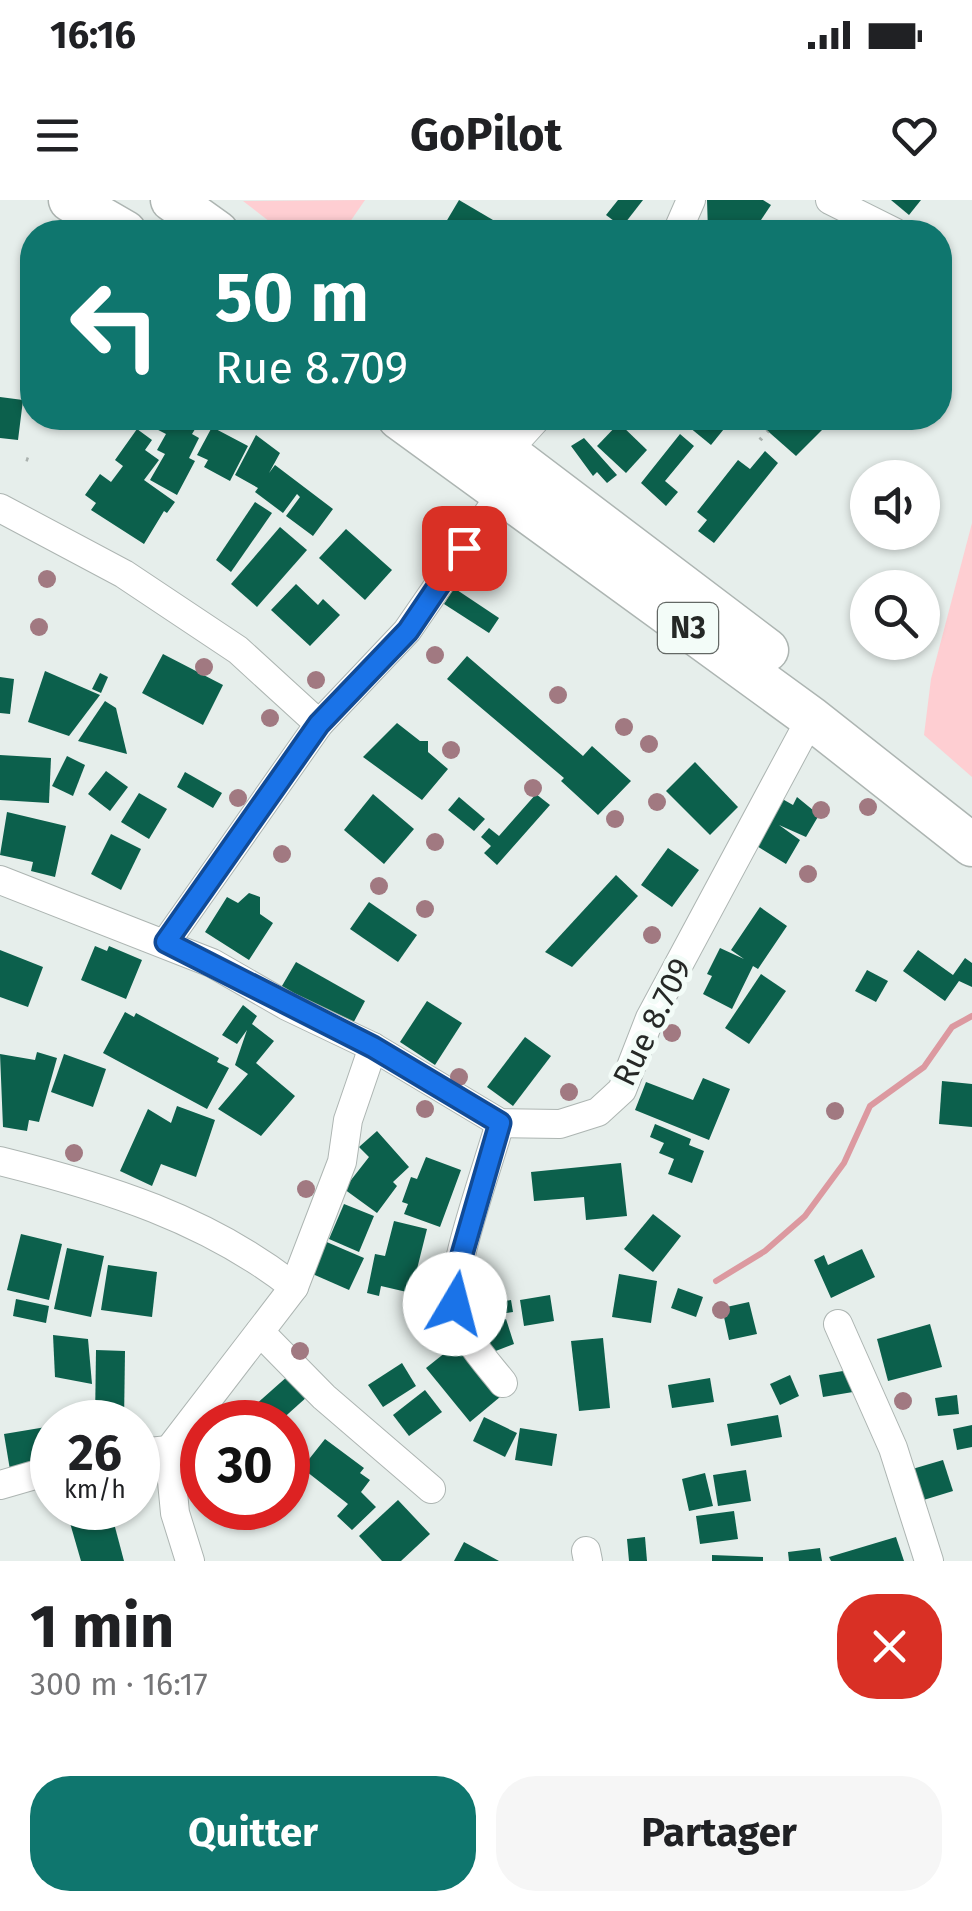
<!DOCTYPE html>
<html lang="fr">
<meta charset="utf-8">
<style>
body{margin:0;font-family:"Fira Sans",sans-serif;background:#f6f6f6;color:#202124;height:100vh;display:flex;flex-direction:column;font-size:38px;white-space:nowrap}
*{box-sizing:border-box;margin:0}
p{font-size:32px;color:#757577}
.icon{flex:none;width:55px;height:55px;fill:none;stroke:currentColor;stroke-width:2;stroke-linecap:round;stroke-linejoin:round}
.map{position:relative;height:1361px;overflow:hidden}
.details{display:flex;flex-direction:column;background:#fff;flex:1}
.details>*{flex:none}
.guide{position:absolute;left:20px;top:20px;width:932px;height:210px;border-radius:40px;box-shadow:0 2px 8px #0004;background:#0f766e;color:#fff;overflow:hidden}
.fabs{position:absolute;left:850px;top:260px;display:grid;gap:20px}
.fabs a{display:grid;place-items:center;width:90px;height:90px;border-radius:50%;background:#fff;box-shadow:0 2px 8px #0004;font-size:50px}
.speed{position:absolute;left:30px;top:1200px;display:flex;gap:20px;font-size:50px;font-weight:700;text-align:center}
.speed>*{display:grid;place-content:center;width:130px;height:130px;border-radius:50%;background:#fff;box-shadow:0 2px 8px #0004;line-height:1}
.speed small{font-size:25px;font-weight:400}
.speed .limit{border:15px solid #d22;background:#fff;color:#111}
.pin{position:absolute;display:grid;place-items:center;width:85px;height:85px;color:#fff;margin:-42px;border-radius:20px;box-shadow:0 5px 15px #0006}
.me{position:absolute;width:110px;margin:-55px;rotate:8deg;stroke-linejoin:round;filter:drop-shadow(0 0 8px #0008)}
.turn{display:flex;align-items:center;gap:35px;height:210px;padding:0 30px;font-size:45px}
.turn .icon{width:130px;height:130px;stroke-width:2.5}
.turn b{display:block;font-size:70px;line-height:85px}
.round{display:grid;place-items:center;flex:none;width:105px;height:105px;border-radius:40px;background:#f6f6f6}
.overview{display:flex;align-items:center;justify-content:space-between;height:170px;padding:0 30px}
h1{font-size:60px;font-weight:700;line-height:75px}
.button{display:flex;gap:20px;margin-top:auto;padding:20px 30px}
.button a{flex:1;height:115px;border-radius:40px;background:#0f766e;color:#fff;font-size:40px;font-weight:700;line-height:115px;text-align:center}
.button a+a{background:#f6f6f6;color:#202124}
.status{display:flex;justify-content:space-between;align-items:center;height:70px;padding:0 50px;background:#fff;direction:ltr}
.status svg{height:28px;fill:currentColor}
header{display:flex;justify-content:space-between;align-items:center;height:130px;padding:0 30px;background:#fff;font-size:45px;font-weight:700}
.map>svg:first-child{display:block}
.green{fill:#feced2}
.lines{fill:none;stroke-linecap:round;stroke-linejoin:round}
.stream{stroke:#dc99a0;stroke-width:6}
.building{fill:#0c604c}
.minor-casing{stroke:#adb5b2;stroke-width:30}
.highway-casing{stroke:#adb5b2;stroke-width:45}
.path{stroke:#abb2af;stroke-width:4;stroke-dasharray:2.5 8;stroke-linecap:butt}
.minor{stroke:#fff;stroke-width:28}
.highway{stroke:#fff;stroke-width:42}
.tree{fill:#a17981}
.route-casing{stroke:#114b97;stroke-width:25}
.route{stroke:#1a73e8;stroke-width:18}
.labels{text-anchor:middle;stroke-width:10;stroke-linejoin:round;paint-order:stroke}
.shield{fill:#f3fcf8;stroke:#636865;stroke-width:2.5}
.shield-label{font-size:30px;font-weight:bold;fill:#252826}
.street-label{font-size:32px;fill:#252826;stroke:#f3fcf8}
</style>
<div class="status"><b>16:16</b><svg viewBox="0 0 49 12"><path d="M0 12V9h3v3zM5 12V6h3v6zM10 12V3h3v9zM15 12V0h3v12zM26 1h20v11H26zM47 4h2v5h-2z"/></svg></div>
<header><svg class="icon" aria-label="menu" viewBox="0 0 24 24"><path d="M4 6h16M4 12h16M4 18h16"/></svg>GoPilot<svg class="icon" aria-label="heart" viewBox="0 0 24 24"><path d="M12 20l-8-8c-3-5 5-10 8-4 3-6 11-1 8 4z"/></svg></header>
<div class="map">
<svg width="972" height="1361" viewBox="0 0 972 1361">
<rect width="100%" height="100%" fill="#e6eeeb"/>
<g class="green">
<path d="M365 0 343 32H283L243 1Z"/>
<path d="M972 323V577L924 535 931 479Z"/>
</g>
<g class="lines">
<path class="stream" d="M716 1081 765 1051 805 1016 844 963 870 906 924 867 952 827 972 816"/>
</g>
<g class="building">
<path d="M459 0 510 30 508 32H440Z"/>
<path d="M618 0H643L622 27 606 15Z"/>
<path d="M707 0H763L771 5 753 32H708Z"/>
<path d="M891 0H921L909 15Z"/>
<path d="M0 197 23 200 18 240 0 238Z"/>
<path d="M135 218H211L205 230 197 226 192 234 199 238 189 258 195 261 177 295 150 280 165 254 157 250 166 234Z"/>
<path d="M696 218H730L732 219 711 245 689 227Z"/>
<path d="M753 218H834L796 256Z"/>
<path d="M619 223 647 250 626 273 597 246Z"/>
<path d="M212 227 248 246 230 281 204 267 208 260 197 255Z"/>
<path d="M137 229 152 240 145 250 159 260 144 280 175 302 167 313 164 311 144 344 91 310 96 303 85 295 100 274 111 282 123 266 115 260Z"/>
<path d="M680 234 694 246 665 281 678 292 666 306 641 283Z"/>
<path d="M256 235 280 253 269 273 275 265 333 309 313 336 286 316 300 297 297 294 283 313 255 292 258 288 235 275Z"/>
<path d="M584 238 617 275 607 283 597 272 593 276 571 246Z"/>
<path d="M765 251 778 263 714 343 698 331 707 320 697 312 738 260 750 269Z"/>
<path d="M255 302 272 313 231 372 216 360Z"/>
<path d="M280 327 307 350 257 407 231 384Z"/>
<path d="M346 329 392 370 365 400 319 358Z"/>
<path d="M296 384 318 405 323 399 340 415 310 446 271 410Z"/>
<path d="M454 388 499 418 489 433 444 404Z"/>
<path d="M163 454 223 485 203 525 142 493Z"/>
<path d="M467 456 583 556 592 546 631 581 598 615 561 581 564 578 447 479Z"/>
<path d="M45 471 100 495 69 536 28 522Z"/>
<path d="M100 473 108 477 101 493 92 489Z"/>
<path d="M0 477 14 479 10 514 0 513Z"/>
<path d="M105 501 116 508 127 554 78 541Z"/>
<path d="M397 523 420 541H428V552L448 569 422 600 363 557Z"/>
<path d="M0 555 51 558 49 603 0 600Z"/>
<path d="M67 556 85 565 73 596 52 586Z"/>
<path d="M695 562 738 607 710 635 666 591Z"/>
<path d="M106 571 128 587 110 611 88 594Z"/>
<path d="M185 572 222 593 213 608 177 587Z"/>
<path d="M770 592 793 605 797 597 819 615 806 637 779 625 800 640 786 664 744 638Z"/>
<path d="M139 593 167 609 149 639 121 622Z"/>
<path d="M373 594 414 629 384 664 344 630Z"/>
<path d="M536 594 550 605 497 665 484 653 491 646 481 637 489 628 499 636Z"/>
<path d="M459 597 485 619 474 631 448 610Z"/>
<path d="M7 612 66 626 55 677 31 671 33 662 0 655Z"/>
<path d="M111 634 141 649 121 690 91 674Z"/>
<path d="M668 648 699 670 672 707 641 685Z"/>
<path d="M616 675 638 696 572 767 545 752Z"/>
<path d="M249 693 260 697V714L273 723 249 760 205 732 227 697 238 703Z"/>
<path d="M369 702 417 735 398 762 350 729Z"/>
<path d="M760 707 787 726 758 769 753 766 732 809 703 794 712 776 707 774 720 748 744 759 731 750Z"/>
<path d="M95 746 107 751 109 746 142 760 126 799 81 780Z"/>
<path d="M0 750 43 767 28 807 0 797Z"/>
<path d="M918 750 953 775 965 758 972 763V787L959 781 945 801 903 771Z"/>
<path d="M296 762 365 801 349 831 279 791Z"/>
<path d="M867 770 888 781 876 802 855 791Z"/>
<path d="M761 774 786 791 749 844 725 828Z"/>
<path d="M427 801 462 823 435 865 400 842Z"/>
<path d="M243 805 257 816 252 824 274 841 256 863 295 896 261 936 218 909 248 874 235 865 247 830 237 844 222 835Z"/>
<path d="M125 812 134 817 136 813 219 858 217 862 229 868 207 909 103 853Z"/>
<path d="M525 837 551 856 513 906 487 887Z"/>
<path d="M37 852 57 858 39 922 29 920 27 931 3 927 0 854 35 860Z"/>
<path d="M64 854 106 869 93 907 51 892Z"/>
<path d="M703 878 730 889 709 940 635 910 646 882 693 900Z"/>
<path d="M942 881 972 884V927L939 924Z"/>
<path d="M177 906 215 920 196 977 161 964 152 986 120 971 148 909 171 923Z"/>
<path d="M655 924 691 939 689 945 704 951 692 983 668 974 674 959 659 953 664 943 650 937Z"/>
<path d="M377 931 409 967 393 982 397 986 377 1013 344 989 369 957 359 947Z"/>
<path d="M426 957 461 970 440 1027 404 1014 408 1004 402 1002 411 977 417 979Z"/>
<path d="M621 963 627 1016 586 1020 584 997 534 1001 531 972Z"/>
<path d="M344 1004 374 1016 359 1052 329 1039Z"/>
<path d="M653 1014 681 1036 653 1072 624 1049Z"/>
<path d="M394 1021 427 1029 411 1093 381 1086 379 1096 367 1093 375 1054 385 1056Z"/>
<path d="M21 1034 62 1044 49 1100 7 1090Z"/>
<path d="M322 1040 364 1058 349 1090 308 1072Z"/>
<path d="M67 1048 104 1056 91 1117 54 1109Z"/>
<path d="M862 1049 875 1077 831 1098 814 1060 824 1055 828 1065Z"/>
<path d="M108 1065 157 1072 152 1117 101 1110Z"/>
<path d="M619 1074 657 1081 651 1123 612 1117Z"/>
<path d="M678 1088 703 1097 696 1117 671 1108Z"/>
<path d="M550 1095 554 1121 524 1126 520 1100Z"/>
<path d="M16 1099 49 1106 46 1123 13 1116Z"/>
<path d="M511 1100 513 1112 485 1116 483 1104Z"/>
<path d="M749 1102 757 1134 729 1140 722 1108Z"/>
<path d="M506 1119 514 1144 493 1152 484 1126Z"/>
<path d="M930 1124 942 1167 888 1181 877 1139Z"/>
<path d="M53 1135 88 1139 92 1184 55 1177Z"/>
<path d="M603 1138 610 1208 579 1211 571 1141Z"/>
<path d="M456 1144 500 1197 470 1222 426 1168Z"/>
<path d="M96 1150 125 1151 124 1222H95Z"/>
<path d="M402 1163 416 1186 383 1207 368 1185Z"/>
<path d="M849 1170 853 1192 823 1197 819 1175Z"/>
<path d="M289 1175 308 1196 279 1222H267L253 1207Z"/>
<path d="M790 1175 799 1196 780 1205 770 1184Z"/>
<path d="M710 1178 714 1202 672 1208 668 1185Z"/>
<path d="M425 1190 442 1212 409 1236 393 1215Z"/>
<path d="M957 1195 959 1214 938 1216 935 1198Z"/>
<path d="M778 1215 782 1237 731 1246 727 1224Z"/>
<path d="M484 1217 517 1233 505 1257 473 1241Z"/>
<path d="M972 1225V1247L957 1250 953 1229Z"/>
<path d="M52 1226V1263L10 1270 4 1234Z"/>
<path d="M520 1228 557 1234 552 1266 515 1260Z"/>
<path d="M325 1239 364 1268 360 1273 370 1280 361 1292 376 1307 352 1330 337 1316 348 1304 302 1268Z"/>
<path d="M943 1260 953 1291 917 1302 909 1270Z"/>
<path d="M746 1270 751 1301 718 1306 713 1275Z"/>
<path d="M705 1273 713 1306 689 1311 682 1279Z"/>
<path d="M398 1300 430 1334 401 1361H382L359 1336Z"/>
<path d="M66 1308H103V1309L68 1318Z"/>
<path d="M734 1311 738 1339 700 1344 696 1316Z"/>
<path d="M111 1312 124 1361H81L70 1323Z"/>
<path d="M645 1337 647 1361H629L627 1339Z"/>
<path d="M896 1337 904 1361H831L829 1357Z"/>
<path d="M464 1342 499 1361H454Z"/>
<path d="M820 1348 822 1361H789L788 1352Z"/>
<path d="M712 1355 763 1357V1361H712Z"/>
</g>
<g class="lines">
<defs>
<g id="minor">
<path d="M830 0 894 32"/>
<path d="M677 32 691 0"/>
<path d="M506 252 537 218"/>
<path d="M0 308 124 374 238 450 319 524"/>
<path d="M0 680 212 763 287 806 373 847 500 923 560 924 598 912 622 890 650 818 811 518"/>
<path d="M166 742 319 524 407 431 502 293"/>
<path d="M500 923C489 963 450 1070 455 1104 460 1135 485 1160 503 1183"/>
<path d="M0 961C105 987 208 1019 294 1087"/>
<path d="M838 1124 893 1248 929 1361"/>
<path d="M260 1132 324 1197 431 1289"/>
<path d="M138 1253 169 1250"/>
<path d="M0 1285 52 1270"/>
<path d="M586 1351 588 1361"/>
<path d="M190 1361 175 1313 169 1250 294 1087 342 962 348 920 373 847"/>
</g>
<g id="highway">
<path d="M70 0 125 32"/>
<path d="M172 0 217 32"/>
<path d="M399 218 811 518 972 645"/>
<path d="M461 218 767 450"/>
</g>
</defs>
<use href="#minor" class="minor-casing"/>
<use href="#highway" class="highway-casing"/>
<g class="path">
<path d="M745 226 753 218"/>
<path d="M760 240 768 231"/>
<path d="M26 259 35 262"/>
</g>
<use href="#minor" class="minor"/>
<use href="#highway" class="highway"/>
</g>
<g class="tree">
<circle cx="47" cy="379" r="9"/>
<circle cx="39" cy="427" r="9"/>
<circle cx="435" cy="455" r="9"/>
<circle cx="204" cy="467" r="9"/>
<circle cx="316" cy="480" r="9"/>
<circle cx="558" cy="495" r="9"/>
<circle cx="270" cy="518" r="9"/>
<circle cx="624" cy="527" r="9"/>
<circle cx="649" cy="544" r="9"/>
<circle cx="451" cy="550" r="9"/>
<circle cx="533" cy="588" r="9"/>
<circle cx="238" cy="598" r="9"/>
<circle cx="657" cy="602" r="9"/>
<circle cx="868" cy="607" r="9"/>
<circle cx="821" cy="610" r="9"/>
<circle cx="615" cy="619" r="9"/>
<circle cx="435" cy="642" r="9"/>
<circle cx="282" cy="654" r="9"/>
<circle cx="808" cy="674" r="9"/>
<circle cx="379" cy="686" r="9"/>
<circle cx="425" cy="709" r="9"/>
<circle cx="652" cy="735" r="9"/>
<circle cx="672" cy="833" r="9"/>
<circle cx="459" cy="877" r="9"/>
<circle cx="569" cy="892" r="9"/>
<circle cx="425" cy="909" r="9"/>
<circle cx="835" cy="911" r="9"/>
<circle cx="74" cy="953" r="9"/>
<circle cx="306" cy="989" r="9"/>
<circle cx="721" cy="1110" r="9"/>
<circle cx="300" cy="1151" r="9"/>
<circle cx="903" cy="1201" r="9"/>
</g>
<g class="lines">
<defs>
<path id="route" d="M455 1104 458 1068 500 923 373 847 166 742 319 524 408 431 464 348"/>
</defs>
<use href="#route" class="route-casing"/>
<use href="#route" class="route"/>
</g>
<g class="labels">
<rect class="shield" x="658" y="403" width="60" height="50" rx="8"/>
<g class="shield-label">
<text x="688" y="438">N3</text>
</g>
<g class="street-label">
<text transform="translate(652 822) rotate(-64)" y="11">Rue 8.709</text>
</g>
</g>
</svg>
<div class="fabs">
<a><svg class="icon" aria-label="sound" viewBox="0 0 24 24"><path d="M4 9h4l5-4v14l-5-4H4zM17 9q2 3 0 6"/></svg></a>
<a><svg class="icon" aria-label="search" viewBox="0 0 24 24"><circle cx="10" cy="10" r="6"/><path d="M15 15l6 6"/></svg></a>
</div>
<div class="speed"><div>26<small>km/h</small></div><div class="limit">30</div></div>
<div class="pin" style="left:464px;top:348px;background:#d93025"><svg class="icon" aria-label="arrive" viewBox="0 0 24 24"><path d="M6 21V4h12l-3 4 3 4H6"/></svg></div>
<svg class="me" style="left:455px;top:1104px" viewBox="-20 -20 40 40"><circle r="19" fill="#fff"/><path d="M0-13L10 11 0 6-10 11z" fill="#1a73e8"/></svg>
<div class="guide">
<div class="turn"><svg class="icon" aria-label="left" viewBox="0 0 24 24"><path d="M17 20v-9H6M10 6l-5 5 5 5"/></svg><div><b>50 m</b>Rue 8.709</div></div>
</div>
</div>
<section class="details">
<div class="overview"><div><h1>1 min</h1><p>300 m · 16:17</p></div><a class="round" style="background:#d93025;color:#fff"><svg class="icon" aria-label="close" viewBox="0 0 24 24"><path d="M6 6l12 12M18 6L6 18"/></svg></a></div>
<div class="button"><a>Quitter</a><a>Partager</a></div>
</section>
